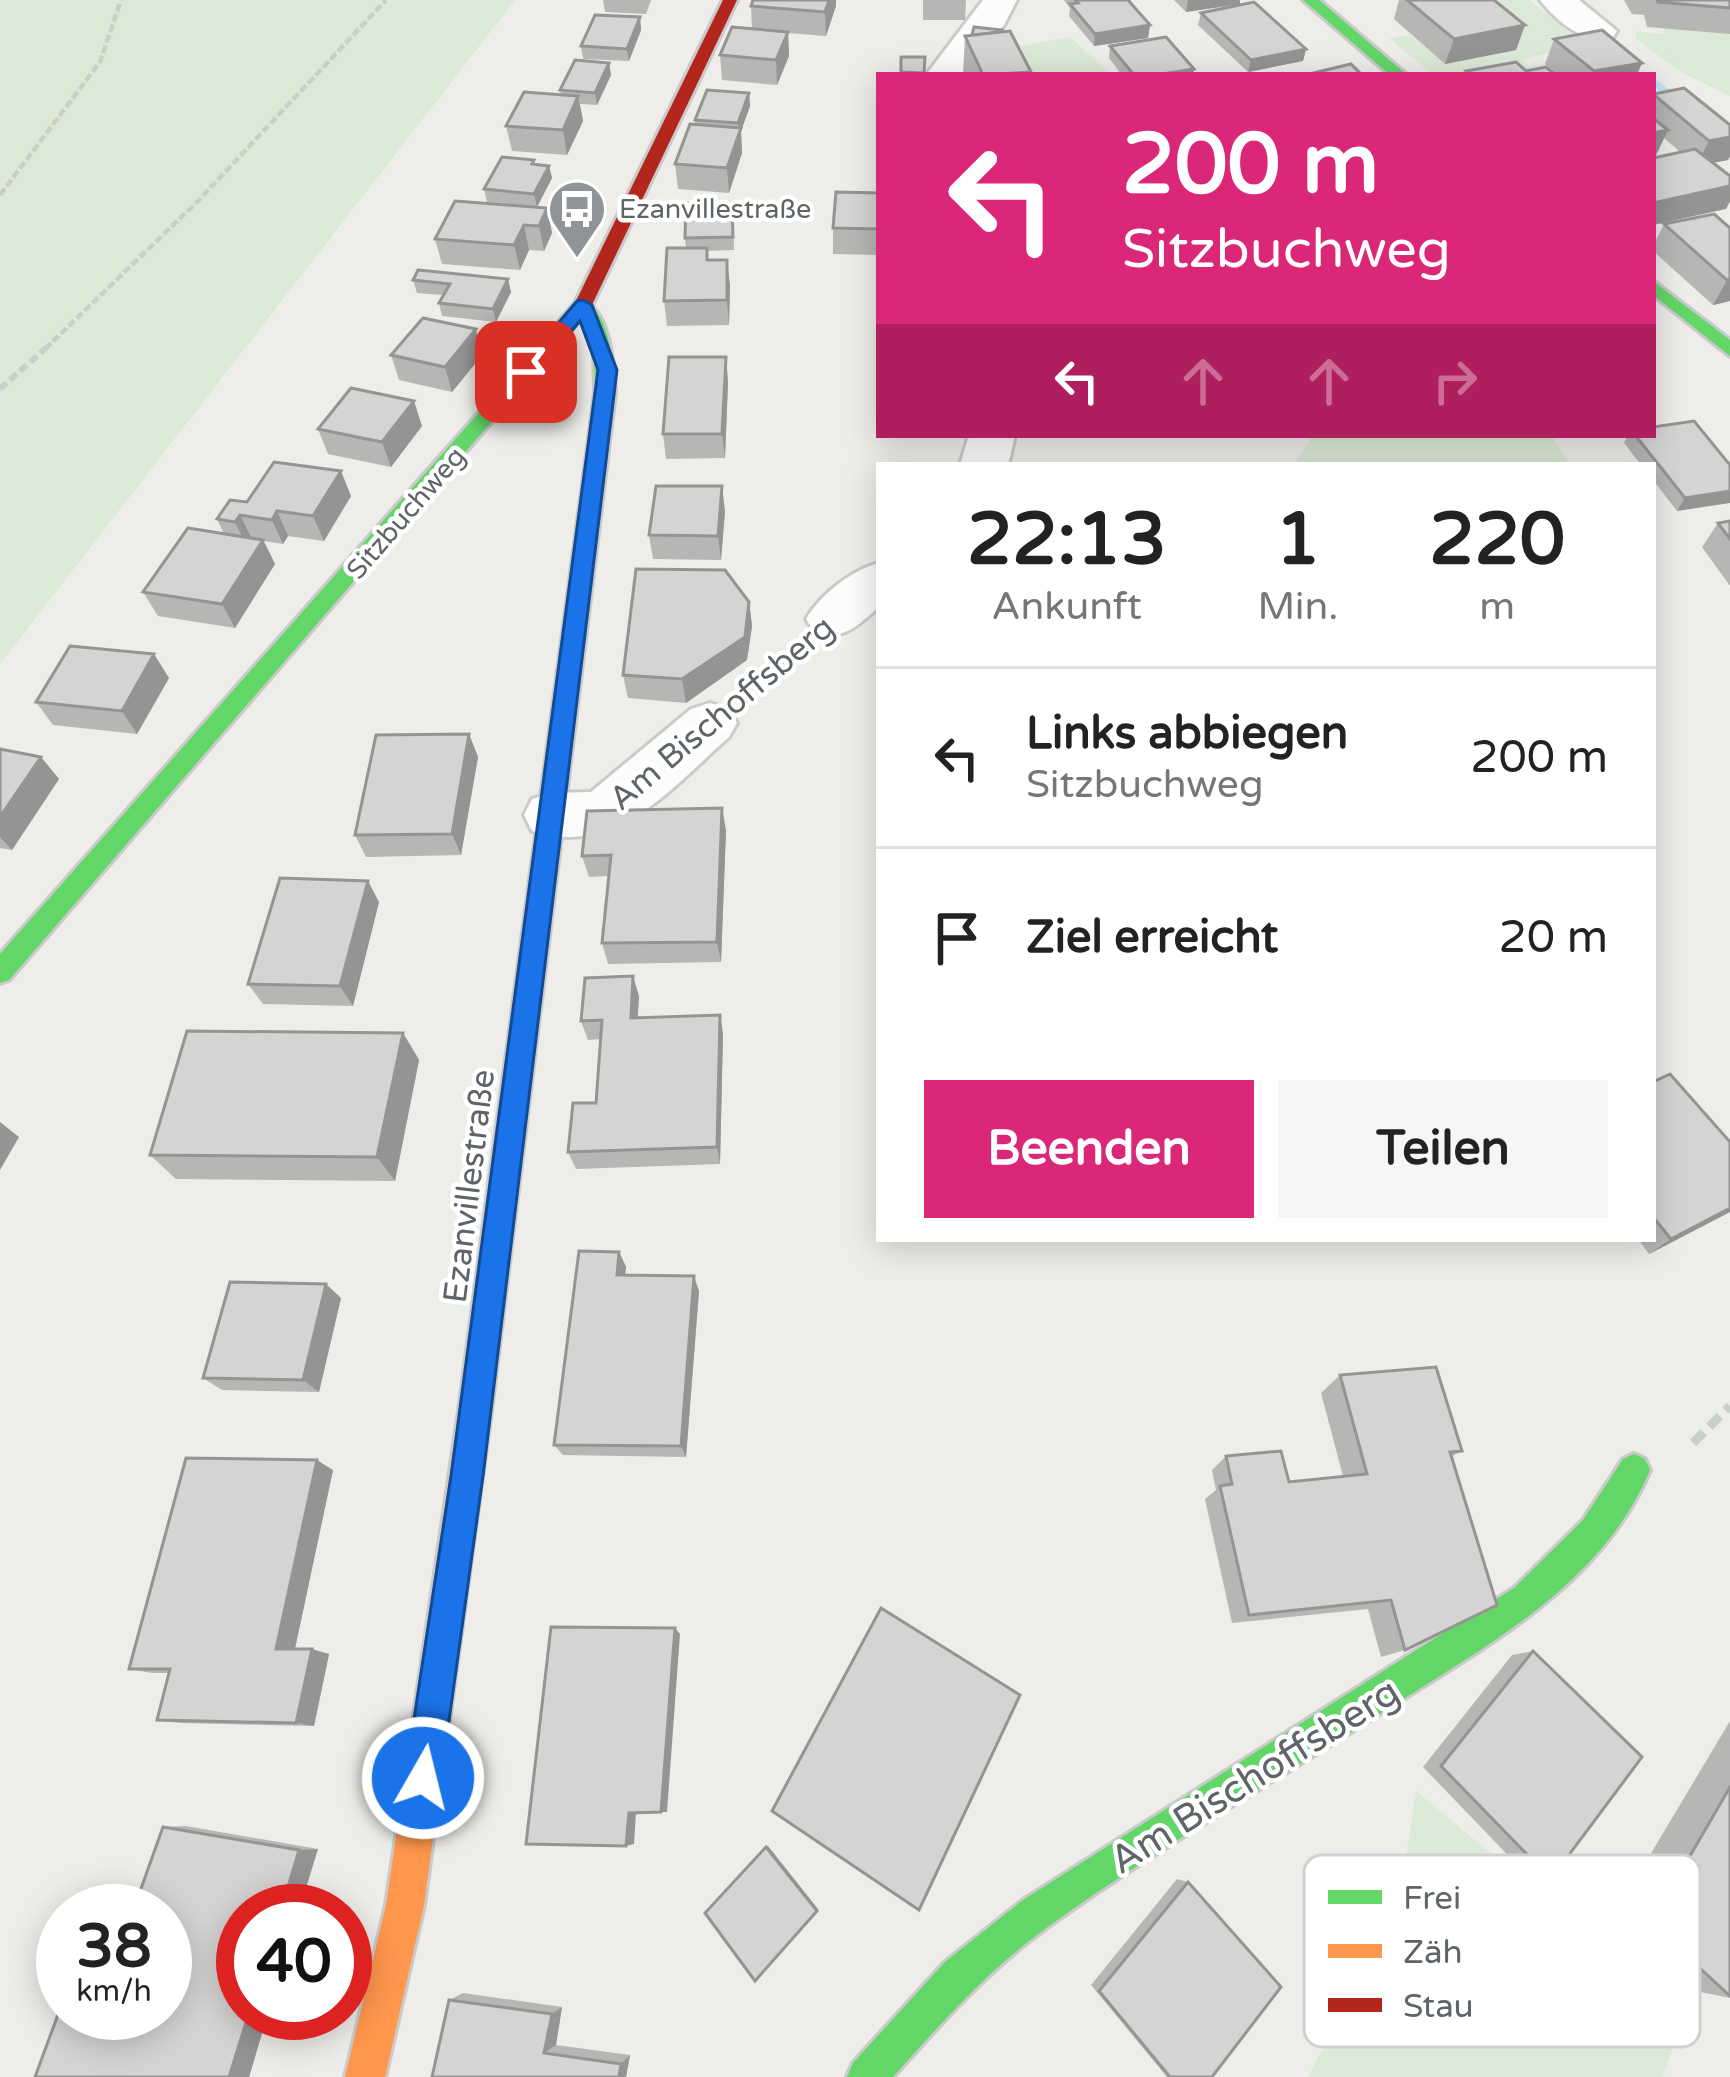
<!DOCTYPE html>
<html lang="de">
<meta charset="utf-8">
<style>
body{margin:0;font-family:"Varela Round",sans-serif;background:#f6f6f6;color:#222;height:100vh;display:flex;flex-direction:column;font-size:45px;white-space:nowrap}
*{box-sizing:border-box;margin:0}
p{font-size:39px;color:#767676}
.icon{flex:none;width:66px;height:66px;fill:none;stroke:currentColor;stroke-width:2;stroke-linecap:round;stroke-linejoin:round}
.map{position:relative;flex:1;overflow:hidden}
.drawer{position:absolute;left:876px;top:462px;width:780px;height:780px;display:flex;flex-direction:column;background:#fff;border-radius:0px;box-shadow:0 6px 30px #0003}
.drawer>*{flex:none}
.top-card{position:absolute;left:876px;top:72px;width:780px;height:366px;border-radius:0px;box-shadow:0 6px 30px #0003;background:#db2777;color:#fff;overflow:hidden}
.speed{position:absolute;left:36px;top:1884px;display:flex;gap:24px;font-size:60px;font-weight:700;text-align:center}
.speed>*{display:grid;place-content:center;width:156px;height:156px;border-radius:50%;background:#fff;box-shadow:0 6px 30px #0003;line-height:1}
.speed small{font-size:30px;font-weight:400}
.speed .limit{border:18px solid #d22;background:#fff;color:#111}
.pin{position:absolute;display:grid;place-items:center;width:102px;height:102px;color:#fff;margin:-51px;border-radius:24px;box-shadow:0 6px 18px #0006}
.me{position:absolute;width:132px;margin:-66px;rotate:8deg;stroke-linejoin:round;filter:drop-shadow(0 0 9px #0008)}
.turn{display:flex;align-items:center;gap:42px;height:252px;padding:0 48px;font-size:54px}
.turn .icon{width:156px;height:156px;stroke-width:2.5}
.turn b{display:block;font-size:84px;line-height:102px}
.lanes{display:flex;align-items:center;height:114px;padding:0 48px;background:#0003;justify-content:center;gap:60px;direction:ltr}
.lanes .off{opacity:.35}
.eta{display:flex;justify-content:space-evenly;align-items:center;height:204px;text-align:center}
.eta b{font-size:72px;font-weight:800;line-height:84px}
.button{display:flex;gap:24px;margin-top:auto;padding:24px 48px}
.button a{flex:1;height:138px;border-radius:0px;background:#db2777;color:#fff;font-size:48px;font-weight:800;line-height:138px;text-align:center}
.button a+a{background:#f6f6f6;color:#222}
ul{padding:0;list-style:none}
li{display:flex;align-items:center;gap:36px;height:180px;padding:0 48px;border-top:3px solid #e0e0e0}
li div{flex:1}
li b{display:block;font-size:45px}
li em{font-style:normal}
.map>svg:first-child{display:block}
.green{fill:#dbead6}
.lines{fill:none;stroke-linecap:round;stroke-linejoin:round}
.stream{fill:#bfe8f9;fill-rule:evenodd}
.street-casing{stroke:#cbcbca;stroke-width:6}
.fast-casing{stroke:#c9cac9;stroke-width:6}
.slow-casing{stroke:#c9cac9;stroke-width:6}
.jam-casing{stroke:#c9cac9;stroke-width:6}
.path-far2{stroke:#c9cfcb;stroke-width:4.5;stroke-dasharray:8 3;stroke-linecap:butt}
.path-far1{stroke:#c9cfcb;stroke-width:6;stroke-dasharray:9 4.5;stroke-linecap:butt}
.path{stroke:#c9cfcb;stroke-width:9;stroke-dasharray:15 8;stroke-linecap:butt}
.street{fill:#fdfcfc;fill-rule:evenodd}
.fast{fill:#63d668;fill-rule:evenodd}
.slow{fill:#ff974d;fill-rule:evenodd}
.jam{fill:#b3261e;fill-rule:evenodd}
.wall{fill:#b7b6b5}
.shaded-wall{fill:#959494}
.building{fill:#d5d4d3;stroke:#959494;stroke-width:3}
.route{fill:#1a73e8;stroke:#114b97;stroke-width:3}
.labels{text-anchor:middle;stroke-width:9;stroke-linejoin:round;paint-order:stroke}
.far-poi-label{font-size:27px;fill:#5f6468;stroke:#fff;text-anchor:start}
.far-street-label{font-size:27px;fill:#5f6468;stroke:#fff}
.street-label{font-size:33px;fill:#5f6468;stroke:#fff}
.near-street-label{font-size:39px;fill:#5f6468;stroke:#fff}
.key{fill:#fff;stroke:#cfd0d2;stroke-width:3}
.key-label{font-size:33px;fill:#5f6468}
</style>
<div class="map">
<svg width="1730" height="2077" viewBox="0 0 1730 2077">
<rect width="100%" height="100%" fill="#efedea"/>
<g class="green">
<path d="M0 0H515L0 664Z"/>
<path d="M1462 0H1529L1586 46 1521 59 1528 66 1545 64 1558 75H1434L1389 39 1410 34 1446 64Z"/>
<path d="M1665 28 1730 34V96L1679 71 1635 38 1636 31 1662 34Z"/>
<path d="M1070 37 1112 75 1029 73 1020 46Z"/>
<path d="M1313 435H1551L1571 465H1293Z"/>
<path d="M1416 1791 1582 1929 1681 2023 1663 2077H1308L1400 1898Z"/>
</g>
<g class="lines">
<path class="stream" d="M1653 77 1684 101V105H1676L1653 85Z"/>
<defs>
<g id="street">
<path d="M983 0H1017L1004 25 963 75H926Z"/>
<path d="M1540 0H1579L1617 31 1612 39C1585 45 1555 20 1540 0Z"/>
<path d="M969 435H1015L1008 465H960Z"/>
<path d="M879 563V607C857 626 844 641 814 632L806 619C821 594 852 570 879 563Z"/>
<path d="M710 703 729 709 737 723 729 737C671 788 616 858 532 831L524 815 532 799 552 793 591 792 691 709Z"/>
</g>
<g id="fast">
<path d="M1303 0H1319L1407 75H1390Z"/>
<path d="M1653 281 1730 340V356L1653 295Z"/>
<path d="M583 299C611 315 613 364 615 393L491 1411 486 1422 475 1427 464 1422 459 1411 595 393 594 350 574 305Z"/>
<path d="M536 348 552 352 9 980 0 983V954Z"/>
<path d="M1634 1454 1645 1459 1650 1470C1601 1588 1480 1649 1378 1715 1269 1785 1155 1850 1049 1926 989 1969 942 2022 893 2077H847L853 2063 945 1962 1023 1900 1514 1588 1583 1520 1623 1459Z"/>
</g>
<path id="slow" d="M475 1395 486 1400 491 1411 424 1905 385 2077H345L386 1905 459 1411 464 1400Z"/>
<path id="jam" d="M723 0H737L592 305 550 356H536V348L575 303Z"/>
</defs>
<use href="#street" class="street-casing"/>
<use href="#fast" class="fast-casing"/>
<use href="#slow" class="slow-casing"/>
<use href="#jam" class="jam-casing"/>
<g class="path-far2">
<path d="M0 195 100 62 121 0"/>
<path d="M45 349 199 200 386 0"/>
</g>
<g class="path-far1">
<path d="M0 389 48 346"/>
<path d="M747 691 796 650"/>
</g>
<path class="path" d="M1693 1443 1730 1406"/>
<use href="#street" class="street"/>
<use href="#fast" class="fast"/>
<use href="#slow" class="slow"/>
<use href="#jam" class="jam"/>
</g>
<g class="wall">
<path d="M603 0H651L646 14 605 12Z"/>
<path d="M753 0H836V6L826 36 788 33 789 56 777 85 722 80 720 55 752 29 751 6Z"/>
<path d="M923 0H966L965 20H923Z"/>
<path d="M1064 0H1131V3L1150 25 1148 38 1094 46 1069 16 1070 8Z"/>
<path d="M1174 0H1240V4L1186 12Z"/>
<path d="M1399 0H1494L1525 25 1516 50 1445 64 1394 19Z"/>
<path d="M1624 0H1730V34L1647 27 1644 15 1632 14Z"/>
<path d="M1201 13 1306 49 1303 61 1248 72 1198 25Z"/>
<path d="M640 17 641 30 629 61 583 59 581 46Z"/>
<path d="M1001 32 1031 72V75H963L965 36Z"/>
<path d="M1554 39 1637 75H1558L1545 64Z"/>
<path d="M1110 46 1193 75H1122L1109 58Z"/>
<path d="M609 63 611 75 597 105 580 104 583 121 567 155 512 151 506 126 561 95 560 90Z"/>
<path d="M749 93 750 106 741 131 742 153 729 193 678 189 675 164 695 124V120Z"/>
<path d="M1653 93 1730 125V156L1728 160 1713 163 1730 176V201L1726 209 1680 152 1664 138 1656 155H1653Z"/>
<path d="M535 165 549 166 552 178 537 207 487 202 484 189Z"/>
<path d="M879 193V255L833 254V228Z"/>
<path d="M547 208 552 233 544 251 529 250 520 270 442 264 435 239Z"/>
<path d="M733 215 734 250 707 251 708 260 730 285 729 325 667 326 664 301 686 248 685 238Z"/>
<path d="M1664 224 1730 228V301L1713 305 1653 251V246Z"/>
<path d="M413 280 511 292 496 322 442 316 439 303 443 295 417 293Z"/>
<path d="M483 354 452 392 399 380 391 355Z"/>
<path d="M726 357 728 382 725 458 666 459 663 434Z"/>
<path d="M422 426 391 467 328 454 318 429Z"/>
<path d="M1628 435H1653L1730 465 1677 511 1653 480V465H1641L1624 443Z"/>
<path d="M351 496 324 541 288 536 283 544 264 541 275 564 235 628 158 616 143 592 224 534 217 519 247 502Z"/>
<path d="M725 511 721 560 653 559 649 535Z"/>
<path d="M1730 521V586L1702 547 1718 523Z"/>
<path d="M749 602 752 626 747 660 686 703 628 698 623 675Z"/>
<path d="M169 678 137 734 53 725 36 702Z"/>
<path d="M469 734 478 757 461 855 366 857 355 835Z"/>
<path d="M0 749 41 757 59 779 12 850 0 848Z"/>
<path d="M726 830 721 962 608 964 602 943 609 876 589 877 582 856Z"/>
<path d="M379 902 353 1006 263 1004 248 984Z"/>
<path d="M639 996 638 1017 720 1015 723 1034 720 1164 576 1169 568 1152 596 1103 601 1039 588 1040 581 1021Z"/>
<path d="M403 1033 419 1060 395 1181 176 1179 150 1155Z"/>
<path d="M1653 1082 1730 1212 1649 1254 1638 1239H1653Z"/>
<path d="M619 1252 626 1267 625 1275 699 1291 686 1457 563 1455 554 1445Z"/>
<path d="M341 1298 319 1392 222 1390 203 1378Z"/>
<path d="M1340 1375 1462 1451 1451 1457 1405 1650 1381 1657 1368 1609 1232 1623 1205 1499 1216 1490 1212 1470 1226 1456 1289 1482 1343 1476 1321 1393Z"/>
<path d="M333 1470 295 1649 329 1654 314 1726 180 1723 157 1720 169 1673H152L129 1669Z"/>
<path d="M1533 1651 1551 1879 1528 1876 1423 1767 1512 1655Z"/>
<path d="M1730 1721V1998L1691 1990 1613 1917Z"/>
<path d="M186 1826 318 1849 243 2013H268L249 2077 165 2013 163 1827Z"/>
<path d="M1177 1879 1188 1882 1212 2077H1167L1091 1985Z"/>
<path d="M463 1993 562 2007 556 2045 630 2055 626 2077H432L449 2000Z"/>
</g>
<g class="shaded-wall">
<path d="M829 0H836V6L826 36 825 12Z"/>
<path d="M1188 0H1240V4L1186 12Z"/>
<path d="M640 17 641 30 629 61 627 49Z"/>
<path d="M1150 25 1148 38 1094 46 1095 34Z"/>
<path d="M1525 25 1516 50 1445 64 1454 39Z"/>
<path d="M788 32 789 56 777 85 776 60Z"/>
<path d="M1306 49 1303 61 1248 72 1251 60Z"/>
<path d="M609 63 611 75 597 105 595 93Z"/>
<path d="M1642 63 1637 75H1592L1594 71Z"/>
<path d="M1194 69 1193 75H1156Z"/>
<path d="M749 93 750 106 741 131 742 153 729 193 727 168 739 133 738 123Z"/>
<path d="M578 96 583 121 567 155 563 130Z"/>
<path d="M1668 130 1656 155H1653V133Z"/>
<path d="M1730 137V156L1728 160 1696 166 1709 141Z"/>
<path d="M549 166 552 178 537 207 534 194Z"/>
<path d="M1730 186V201L1726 209 1653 225V203Z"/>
<path d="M547 208 552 233 544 251 539 226Z"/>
<path d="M524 225 529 250 520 270 514 245Z"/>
<path d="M727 260 730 285 729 325 727 300Z"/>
<path d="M508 279 511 292 496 322 493 309Z"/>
<path d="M1730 279V301L1713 305 1727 280Z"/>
<path d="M476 329 483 354 452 392 445 367Z"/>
<path d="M726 357 728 382 725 458 722 434Z"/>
<path d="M414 401 422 426 391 467 382 442Z"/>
<path d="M341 471 351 496 324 541 313 516Z"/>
<path d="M722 486 725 511 721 560 718 536Z"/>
<path d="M1730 491V503L1677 511 1685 498Z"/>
<path d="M277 511 288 536 283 544 272 520Z"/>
<path d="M240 515 252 539 247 547 235 522Z"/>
<path d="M263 540 275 564 235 628 222 604Z"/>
<path d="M749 602 752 626 747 660 686 703 682 679Z"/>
<path d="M154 654 169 678 137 734 122 711Z"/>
<path d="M469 734 478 757 461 855 452 834Z"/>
<path d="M41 757 59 779 12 850 0 837V817Z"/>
<path d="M722 808 726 830 721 962 717 942Z"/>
<path d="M368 881 379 902 353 1006 340 986Z"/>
<path d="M633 976 639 996 636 1037 631 1018Z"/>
<path d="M720 1015 723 1034 720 1164 717 1147Z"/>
<path d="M403 1033 419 1060 395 1181 377 1157Z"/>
<path d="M0 1122 19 1137 0 1170Z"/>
<path d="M1730 1208V1212L1649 1254 1671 1239Z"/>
<path d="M619 1252 626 1267 623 1289 617 1275Z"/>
<path d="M694 1276 699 1291 686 1457 681 1446Z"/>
<path d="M326 1284 341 1298 319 1392 303 1380Z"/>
<path d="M317 1460 333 1470 294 1653 276 1649Z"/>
<path d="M675 1628 680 1634 667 1812H661Z"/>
<path d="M312 1649 329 1654 314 1726 296 1723Z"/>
<path d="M636 1812 634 1844 626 1846 629 1813Z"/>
<path d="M768 1846 818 1909 817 1911 766 1847Z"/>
<path d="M318 1849 299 1911H281L299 1850Z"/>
<path d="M562 2007 556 2045 544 2053 552 2014Z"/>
<path d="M249 2013H268L249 2077H229Z"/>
<path d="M630 2055 626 2077H619L621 2064Z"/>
</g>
<g class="building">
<path d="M753 0H829L825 12 751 6Z"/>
<path d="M1075 0H1128L1150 25 1095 34 1070 4 1078 3Z"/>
<path d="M1407 0H1494L1525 25 1454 39Z"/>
<path d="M1657 0H1730V8L1658 2Z"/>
<path d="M1254 2 1306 49 1251 60 1201 13Z"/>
<path d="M595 15 640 17 627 49 581 46Z"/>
<path d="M732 27 788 32 776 60 720 55Z"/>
<path d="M974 27 1002 30 1001 32 972 35Z"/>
<path d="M1602 30 1642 63 1594 71 1554 39Z"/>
<path d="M1010 31 1031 72 983 75 965 36Z"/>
<path d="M1166 37 1194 69 1156 75H1134L1110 46Z"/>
<path d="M901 57H925L924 73 901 72Z"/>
<path d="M575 60 609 63 595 93 560 90Z"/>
<path d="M1516 62 1526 71 1546 67 1556 75H1470L1466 71Z"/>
<path d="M1351 64 1362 75H1305Z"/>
<path d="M1684 88 1730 125V137L1709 141 1653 94Z"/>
<path d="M707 90 749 93 738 123 695 120Z"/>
<path d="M524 92 578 96 563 130 506 126Z"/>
<path d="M1653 118 1668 130 1653 133Z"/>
<path d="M690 124 741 128 727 168 675 164Z"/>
<path d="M1695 149 1730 176V186L1653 203V158Z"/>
<path d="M502 157 534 160 532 164 549 166 534 194 484 189Z"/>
<path d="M836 192 879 193V229L833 228Z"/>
<path d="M455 201 547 208 539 226 524 225 514 245 435 239Z"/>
<path d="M686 203H732L733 237 685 238Z"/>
<path d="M1714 214 1730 228V279L1727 280 1664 224Z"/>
<path d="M667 248H707V260H727V300L664 301Z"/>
<path d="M418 270 508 279 493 309 439 303 450 284 413 280Z"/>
<path d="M423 318 476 329 445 367 391 355Z"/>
<path d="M669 357H726L722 434H663Z"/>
<path d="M351 388 414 401 382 442 318 429Z"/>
<path d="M1694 421 1730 465V491L1685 498 1635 435H1653V427Z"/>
<path d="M274 462 341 471 313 516 277 511 272 520 240 515 235 522 217 519 230 500 247 502Z"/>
<path d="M656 486H722L718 536 649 535Z"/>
<path d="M1730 521V539L1718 523Z"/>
<path d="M188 528 263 540 222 604 143 592Z"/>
<path d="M636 569 725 570 749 602 745 637 682 679 623 675Z"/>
<path d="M70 646 154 654 122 711 36 702Z"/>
<path d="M469 734 452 834 355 835 376 735Z"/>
<path d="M0 749 41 757 0 817Z"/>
<path d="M722 808 717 942 602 943 611 855 582 856 587 811Z"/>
<path d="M280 878 368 881 340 986 248 984Z"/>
<path d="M633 976 631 1018 720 1015 717 1147 568 1152 573 1103H596L602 1020 581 1021 585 978Z"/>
<path d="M187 1031 403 1033 377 1157 150 1155Z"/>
<path d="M1670 1074 1730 1142V1208L1671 1239 1653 1217V1082Z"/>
<path d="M579 1251 619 1252 617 1275 694 1276 681 1446 554 1445Z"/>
<path d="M230 1282 326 1284 303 1380 203 1378Z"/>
<path d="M1436 1367 1462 1451 1450 1452 1497 1605 1405 1650 1391 1600 1249 1615 1220 1486 1232 1484 1226 1456 1281 1451 1289 1482 1367 1474 1340 1375Z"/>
<path d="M186 1458 317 1460 276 1649H312L296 1723 157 1720 170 1669H129Z"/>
<path d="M881 1608 1020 1695 919 1910 772 1811Z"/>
<path d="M551 1627 675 1628 661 1812 629 1813 626 1846 526 1844Z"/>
<path d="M1533 1651 1642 1757 1551 1879 1441 1766Z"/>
<path d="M1730 1787V1996L1651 1923Z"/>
<path d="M163 1827 299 1850 281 1911H243V2013H249L229 2077H35L63 2001V2013H165V1911H133Z"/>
<path d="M766 1847 817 1911 755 1981 705 1913Z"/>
<path d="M1188 1882 1281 1987 1212 2077H1170L1099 1991Z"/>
<path d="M449 2000 552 2014 544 2053 621 2064 619 2077H432Z"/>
</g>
<path class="route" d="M583 300 592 305 617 370 483 1476 441 1778 436 1791 423 1796 411 1791 405 1778 451 1476 598 370 580 321 533 376 517 372 577 301Z"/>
<defs>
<symbol id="bus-pin" viewBox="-11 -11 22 30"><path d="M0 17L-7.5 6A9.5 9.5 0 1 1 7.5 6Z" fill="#919496" stroke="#fff"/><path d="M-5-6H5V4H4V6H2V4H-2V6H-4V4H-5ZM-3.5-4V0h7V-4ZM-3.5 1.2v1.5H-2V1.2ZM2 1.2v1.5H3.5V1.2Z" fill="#fff"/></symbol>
</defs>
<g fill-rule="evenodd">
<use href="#bus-pin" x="544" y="176" width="66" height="90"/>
</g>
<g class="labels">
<g class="far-poi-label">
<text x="619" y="218">Ezanvillestraße</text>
</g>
<g class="far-street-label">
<text transform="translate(406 513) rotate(-49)" y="9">Sitzbuchweg</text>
</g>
<g class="street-label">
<text transform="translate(721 712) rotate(-40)" y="12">Am Bischoffsberg</text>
<text transform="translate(468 1186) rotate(-83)" y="12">Ezanvillestraße</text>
</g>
<g class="near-street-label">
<text transform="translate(1254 1775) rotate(-32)" y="14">Am Bischoffsberg</text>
</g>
</g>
<rect x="1304" y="1855" width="396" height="192" rx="18" class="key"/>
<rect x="1328" y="1890" width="54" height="14" fill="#63d668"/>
<rect x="1328" y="1944" width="54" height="14" fill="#ff974d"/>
<rect x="1328" y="1998" width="54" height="14" fill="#b3261e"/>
<g class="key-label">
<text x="1403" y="1909">Frei</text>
<text x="1403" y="1963">Zäh</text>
<text x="1403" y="2017">Stau</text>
</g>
</svg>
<div class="speed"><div>38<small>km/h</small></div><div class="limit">40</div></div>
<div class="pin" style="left:526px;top:372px;background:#d93025"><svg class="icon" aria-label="arrive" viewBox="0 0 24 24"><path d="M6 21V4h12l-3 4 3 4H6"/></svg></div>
<svg class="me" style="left:423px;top:1778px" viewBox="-20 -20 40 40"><circle r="17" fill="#1a73e8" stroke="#fff" stroke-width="3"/><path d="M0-11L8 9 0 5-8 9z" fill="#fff"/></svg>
<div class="top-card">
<div class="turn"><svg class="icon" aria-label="left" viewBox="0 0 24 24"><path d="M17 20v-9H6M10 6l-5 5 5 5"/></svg><div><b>200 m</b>Sitzbuchweg</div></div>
<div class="lanes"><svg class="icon" aria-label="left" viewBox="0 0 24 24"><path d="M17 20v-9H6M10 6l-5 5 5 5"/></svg><svg class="icon off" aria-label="ahead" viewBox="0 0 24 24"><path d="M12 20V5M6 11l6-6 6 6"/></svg><svg class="icon off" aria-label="ahead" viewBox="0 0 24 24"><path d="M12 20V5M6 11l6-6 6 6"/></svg><svg class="icon off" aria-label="right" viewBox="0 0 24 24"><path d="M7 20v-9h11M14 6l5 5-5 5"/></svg></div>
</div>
<section class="drawer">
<div class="eta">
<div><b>22:13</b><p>Ankunft</p></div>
<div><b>1</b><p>Min.</p></div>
<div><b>220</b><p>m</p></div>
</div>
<ul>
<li><svg class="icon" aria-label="left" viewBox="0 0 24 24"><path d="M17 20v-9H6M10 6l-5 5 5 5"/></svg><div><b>Links abbiegen</b><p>Sitzbuchweg</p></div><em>200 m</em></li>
<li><svg class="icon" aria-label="arrive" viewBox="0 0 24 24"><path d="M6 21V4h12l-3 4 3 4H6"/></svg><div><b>Ziel erreicht</b></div><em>20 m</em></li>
</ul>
<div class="button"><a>Beenden</a><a>Teilen</a></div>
</section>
</div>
